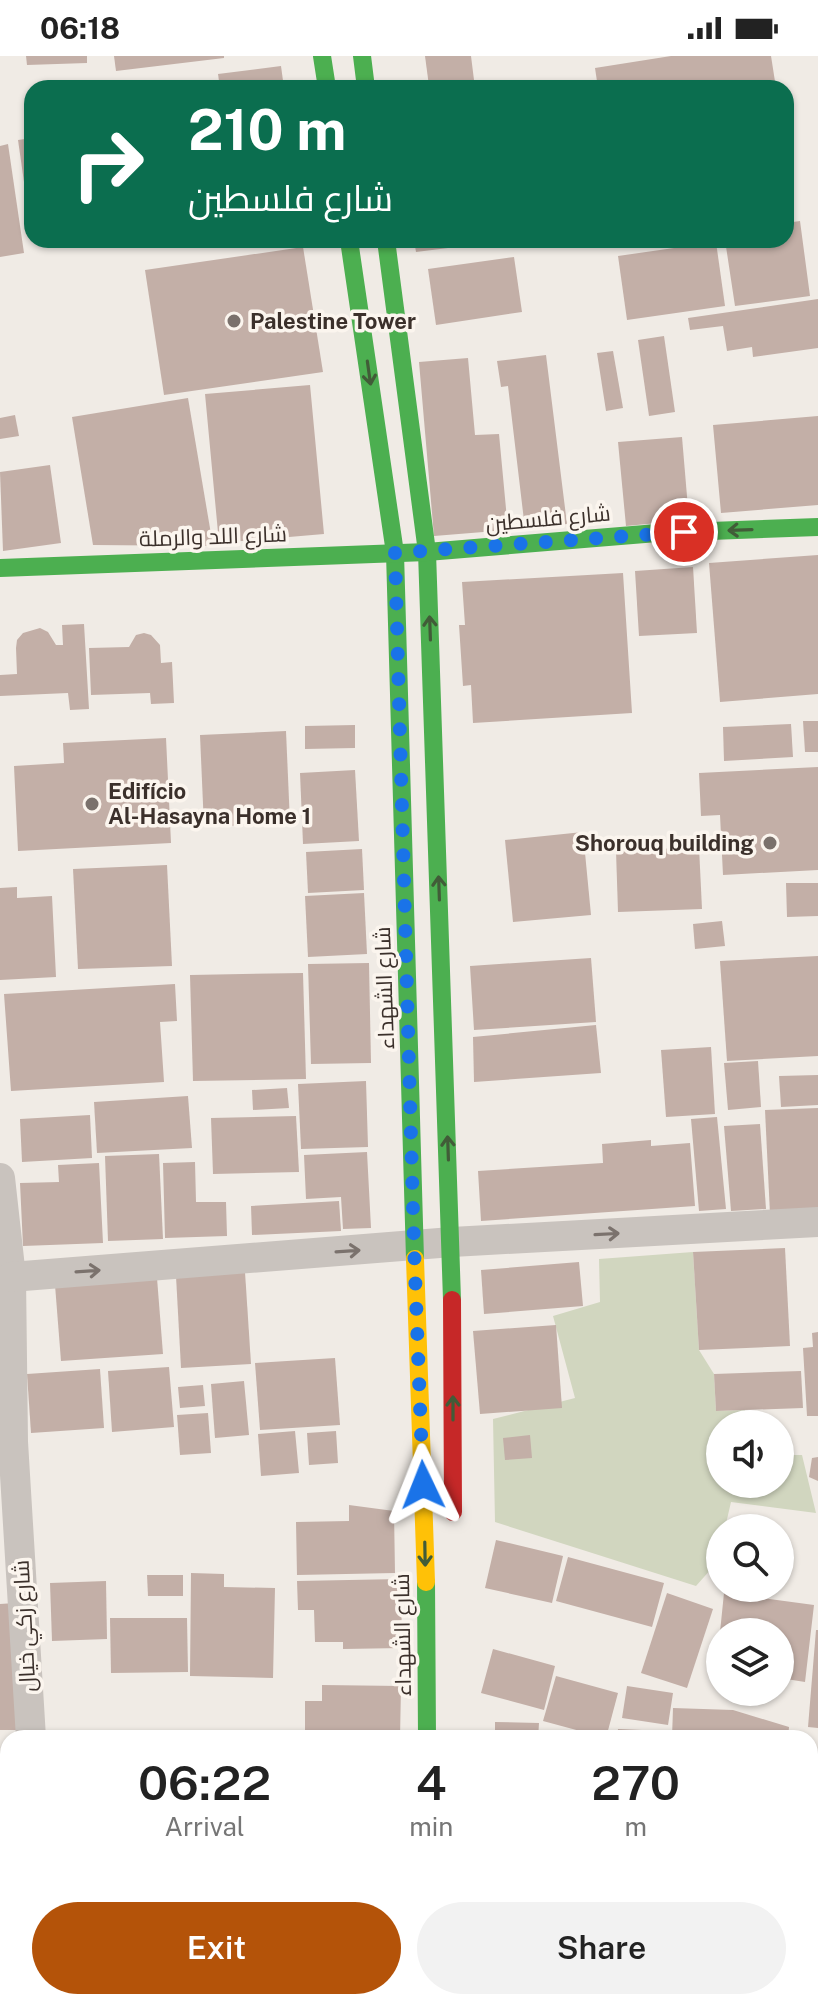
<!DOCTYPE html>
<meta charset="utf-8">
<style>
body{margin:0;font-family:"Public Sans",Cairo,sans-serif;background:#f2f2f2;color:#222;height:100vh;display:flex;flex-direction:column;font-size:30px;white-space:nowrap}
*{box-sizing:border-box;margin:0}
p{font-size:26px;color:#767676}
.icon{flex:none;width:44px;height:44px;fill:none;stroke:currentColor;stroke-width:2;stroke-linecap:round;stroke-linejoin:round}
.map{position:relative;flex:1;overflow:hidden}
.drawer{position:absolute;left:0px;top:1674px;width:818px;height:280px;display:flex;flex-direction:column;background:#fff;border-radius:24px 24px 0 0;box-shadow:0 2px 6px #0004}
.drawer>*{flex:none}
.hud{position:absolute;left:24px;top:24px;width:770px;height:168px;border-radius:24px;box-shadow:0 2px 6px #0004;background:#0b6e4f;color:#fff;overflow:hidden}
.fabs{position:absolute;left:706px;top:1354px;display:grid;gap:16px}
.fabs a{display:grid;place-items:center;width:88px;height:88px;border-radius:50%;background:#fff;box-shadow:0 2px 6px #0004;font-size:40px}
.pin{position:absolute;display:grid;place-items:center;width:68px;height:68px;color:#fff;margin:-34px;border:4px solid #fff;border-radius:50%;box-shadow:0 2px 8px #0007}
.me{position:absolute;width:88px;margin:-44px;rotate:358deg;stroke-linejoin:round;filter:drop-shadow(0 0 6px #0008)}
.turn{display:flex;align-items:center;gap:28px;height:168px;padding:0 32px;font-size:36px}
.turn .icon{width:104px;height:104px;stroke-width:2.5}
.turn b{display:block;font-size:56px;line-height:68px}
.eta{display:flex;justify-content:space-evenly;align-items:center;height:136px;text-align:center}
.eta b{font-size:48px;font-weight:600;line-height:56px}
.primary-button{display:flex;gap:16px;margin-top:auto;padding:16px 32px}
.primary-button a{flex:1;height:92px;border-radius:48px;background:#b45309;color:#fff;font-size:32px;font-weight:600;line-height:92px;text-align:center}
.primary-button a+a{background:#f2f2f2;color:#222}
.status{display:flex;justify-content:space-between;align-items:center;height:56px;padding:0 40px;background:#fff;direction:ltr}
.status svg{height:22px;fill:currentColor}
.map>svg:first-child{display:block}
.green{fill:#d1d6bf}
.building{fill:#c3afa7}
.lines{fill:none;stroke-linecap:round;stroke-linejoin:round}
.street{stroke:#c9c3be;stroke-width:30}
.fast{stroke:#4caf50;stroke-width:18}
.slow{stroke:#ffc107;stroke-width:18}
.jam{stroke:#c62828;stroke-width:18}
.oneway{stroke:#415c38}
.oneway2{stroke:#7b726d}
.route{stroke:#1a73e8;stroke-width:14;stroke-dasharray:0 25.2}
.poi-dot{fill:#7a716c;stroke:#fbf5ee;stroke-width:3}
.labels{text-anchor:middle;stroke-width:7;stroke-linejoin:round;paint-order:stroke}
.poi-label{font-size:22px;font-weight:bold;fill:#3b302b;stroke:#fbf5ee;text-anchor:start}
.street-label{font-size:22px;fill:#3b302b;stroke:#fbf5ee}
</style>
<div class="status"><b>06:18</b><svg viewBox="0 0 49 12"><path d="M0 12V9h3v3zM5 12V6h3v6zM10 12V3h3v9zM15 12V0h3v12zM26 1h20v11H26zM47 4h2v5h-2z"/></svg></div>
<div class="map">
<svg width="818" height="1954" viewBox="0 0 818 1954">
<rect width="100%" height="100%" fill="#f0ebe5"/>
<path class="green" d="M693 1196 699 1294 714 1318 716 1355 745 1354 744 1368H720V1428H780V1399H802L816 1457 731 1446 725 1472H720V1503L696 1530 495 1466 493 1363 575 1342 553 1260 600 1246 599 1203Z"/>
<g class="building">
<path d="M26 0H87V7L27 9Z"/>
<path d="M114 0H224V2L116 15Z"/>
<path d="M425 0H471L474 24 429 30Z"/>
<path d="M671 0H771L776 32H598L595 12Z"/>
<path d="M281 10 284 32H220L218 18Z"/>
<path d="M32 82V147H27L18 84Z"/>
<path d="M8 88 24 197 0 201V90Z"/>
<path d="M786 114 794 149 786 150Z"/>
<path d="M800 165 810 240 735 250 725 184H786V167Z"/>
<path d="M414 184H488V187L416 196Z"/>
<path d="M716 186 725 250 627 264 618 200Z"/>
<path d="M303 191 323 316 164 339 145 214Z"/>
<path d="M514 201 522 256 436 269 428 213Z"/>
<path d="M818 243V292L753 301 752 291 727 295 723 270 690 274 688 262Z"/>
<path d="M664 280 675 356 649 360 638 284Z"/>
<path d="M613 295 623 352 606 355 597 297Z"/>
<path d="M546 299 567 468 525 473 508 330 501 331 497 305Z"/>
<path d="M468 302 475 379 499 378 508 474 434 480 419 306Z"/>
<path d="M310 329 324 478 219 487 205 338Z"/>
<path d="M188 342 213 490 93 489 72 361Z"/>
<path d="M15 359 19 380 0 383V362Z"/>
<path d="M818 360V449L721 457 713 369Z"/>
<path d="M682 381 689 464 626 470 618 386Z"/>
<path d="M50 409 61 487 3 495 0 416Z"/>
<path d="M818 499V638L720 646 709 507Z"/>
<path d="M693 511 697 577 639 580 635 515Z"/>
<path d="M623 517 632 657 473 667 471 629 463 630 459 569H465L462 526Z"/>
<path d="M84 568 89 653 70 654 68 637 0 640V619L17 618 16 592 17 584 23 577 40 572 48 576 56 589H63L62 569Z"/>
<path d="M144 577 151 579 160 589 161 607 172 606 174 647 151 648 150 637 91 639 89 592 129 591 136 579Z"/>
<path d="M803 665H818V696H805Z"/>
<path d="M791 668 793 701 724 705 723 671Z"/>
<path d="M355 669V692L305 693V670Z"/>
<path d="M286 675 290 767 204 771 200 679Z"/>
<path d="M166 682 171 787 18 795 14 710 64 707 63 687Z"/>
<path d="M818 711V814L723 819 720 759 701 760 699 717Z"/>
<path d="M355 714 359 785 303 788 300 717Z"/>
<path d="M583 776 591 859 513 866 505 784Z"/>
<path d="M699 791 702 853 618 856 616 795Z"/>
<path d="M362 793 364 834 308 837 306 796Z"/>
<path d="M167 809 172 910 78 913 73 813Z"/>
<path d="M786 827H818V860L787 861Z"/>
<path d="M17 831V842L52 840 56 921 0 924V832Z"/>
<path d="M364 837 367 898 308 901 305 840Z"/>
<path d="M722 865 725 890 695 893 693 868Z"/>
<path d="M818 900V1000L727 1005 720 905Z"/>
<path d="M591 902 596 966 474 974 470 910Z"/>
<path d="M369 907 371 1007 311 1008 308 908Z"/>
<path d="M303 917 306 1023 193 1025 190 919Z"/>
<path d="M175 928 177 965 160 966 164 1026 11 1035 4 938Z"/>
<path d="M596 969 601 1017 474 1026 473 981Z"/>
<path d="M711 991 715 1058 666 1061 661 994Z"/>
<path d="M758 1005 761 1051 728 1054 724 1007Z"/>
<path d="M818 1019V1049L781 1051 779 1020Z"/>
<path d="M366 1025 368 1091 301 1093 298 1028Z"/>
<path d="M287 1032 289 1052 253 1054 252 1034Z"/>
<path d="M188 1040 192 1092 97 1097 94 1046Z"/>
<path d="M818 1052V1155L770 1158 765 1054Z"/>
<path d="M90 1059 92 1102 22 1106 20 1063Z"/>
<path d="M296 1060 299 1116 213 1118 211 1062Z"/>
<path d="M717 1061 726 1153 699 1155 691 1063Z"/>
<path d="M760 1068 766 1153 731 1155 724 1070Z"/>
<path d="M651 1084V1090L690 1087 695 1150 481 1165 478 1115 603 1107 602 1088Z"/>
<path d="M367 1096 371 1172 343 1173 341 1141 306 1143 304 1099Z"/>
<path d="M159 1098 163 1183 108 1185 105 1100Z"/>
<path d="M195 1106 196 1146H226L227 1180 165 1182 163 1107Z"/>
<path d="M99 1107 103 1187 23 1190 20 1127 59 1126 58 1109Z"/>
<path d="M339 1145 341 1175 252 1179 251 1150Z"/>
<path d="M785 1192 790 1290 699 1294 693 1196Z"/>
<path d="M579 1206 583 1250 484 1258 481 1214Z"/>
<path d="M245 1216 251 1308 181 1312 176 1220Z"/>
<path d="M157 1222 163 1298 61 1305 55 1229Z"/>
<path d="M556 1269 562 1352 480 1358 473 1275Z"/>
<path d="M818 1276V1360H807L803 1292 813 1291 812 1277Z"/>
<path d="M335 1302 340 1369 260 1374 255 1307Z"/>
<path d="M169 1311 174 1371 112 1376 108 1315Z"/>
<path d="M100 1313 104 1372 31 1377 27 1318Z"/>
<path d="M801 1315 803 1352 716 1355 714 1318Z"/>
<path d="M244 1325 249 1379 215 1382 211 1328Z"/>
<path d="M203 1329 205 1350 180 1352 178 1331Z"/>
<path d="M208 1357 211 1397 180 1399 177 1359Z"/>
<path d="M295 1375 299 1417 261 1420 258 1378Z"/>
<path d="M336 1375 338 1407 309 1409 307 1377Z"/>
<path d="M530 1379 532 1402 505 1404 503 1382Z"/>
<path d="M818 1401V1425L809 1421 812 1402Z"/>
<path d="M349 1449 394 1455 395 1517 297 1519 296 1466 349 1465Z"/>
<path d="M725 1466 767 1470V1472H725Z"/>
<path d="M496 1484 563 1500 552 1547 485 1532Z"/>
<path d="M568 1501 664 1527 652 1571 556 1545Z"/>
<path d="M191 1517 224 1518V1531L275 1532 273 1622 190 1620Z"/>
<path d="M147 1519H183V1540H148Z"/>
<path d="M401 1523 402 1592 343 1593V1586H315L314 1554H298L297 1525Z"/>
<path d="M106 1525 107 1583 52 1585 50 1527Z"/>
<path d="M667 1537 713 1553 687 1632 641 1617Z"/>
<path d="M724 1537 814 1549 805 1626 780 1622V1576H720Z"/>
<path d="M15 1547 17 1674H0V1548Z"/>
<path d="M110 1562H187L188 1616 111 1617Z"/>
<path d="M816 1574H818V1672L808 1671Z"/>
<path d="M718 1590H720V1615L715 1614Z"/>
<path d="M493 1593 555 1610 544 1654 481 1637Z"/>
<path d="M556 1620 618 1637 606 1682 543 1665Z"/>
<path d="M322 1629 401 1630 400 1682H305V1645H322Z"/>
<path d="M627 1630 673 1637 668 1669 622 1662Z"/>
<path d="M673 1652 733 1654 789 1671 788 1682H672Z"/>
<path d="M495 1666 539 1667 538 1682H495Z"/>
<path d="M618 1673 666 1675V1682H617Z"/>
<path d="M102 1677 176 1678V1682H102Z"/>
<rect x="810" y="1723" width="8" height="128"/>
</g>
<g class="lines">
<g class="street">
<path d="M0 1122 11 1221 13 1386 31 1682"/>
<path d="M11 1221 452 1186 818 1166"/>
</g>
<g class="fast">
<path d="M322 0 327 32"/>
<path d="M362 0 366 32"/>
<path d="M349 184 395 497 415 1203"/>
<path d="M386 184 427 496 452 1244"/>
<path d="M0 512 427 496 657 477 818 471"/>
<path d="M426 1526 427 1682"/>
<path d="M0 1913H8"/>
<path d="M810 1941 818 1942"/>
</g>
<g class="slow">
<path d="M415 1203 426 1526"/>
<path d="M0 1842H8"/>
<path d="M810 1888H818"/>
</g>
<path class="jam" d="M452 1244 453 1456"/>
</g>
<defs><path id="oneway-shaft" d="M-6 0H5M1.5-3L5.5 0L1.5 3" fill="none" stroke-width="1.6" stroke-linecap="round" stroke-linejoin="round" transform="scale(2)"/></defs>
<g class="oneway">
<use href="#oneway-shaft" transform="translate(369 317) rotate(82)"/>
<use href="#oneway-shaft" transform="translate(740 474) rotate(178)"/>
<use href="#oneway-shaft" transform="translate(430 572) rotate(-92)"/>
<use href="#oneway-shaft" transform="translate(439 832) rotate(-92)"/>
<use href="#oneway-shaft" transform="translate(448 1092) rotate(-92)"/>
<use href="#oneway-shaft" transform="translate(453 1352) rotate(-90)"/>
<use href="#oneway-shaft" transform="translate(425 1498) rotate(89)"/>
</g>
<g class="oneway2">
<use href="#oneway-shaft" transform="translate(607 1178) rotate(-3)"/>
<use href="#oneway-shaft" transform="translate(348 1195) rotate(-4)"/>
<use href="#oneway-shaft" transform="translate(88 1215) rotate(-4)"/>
</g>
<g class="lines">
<path class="route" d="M423 1429 414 1190 395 497 684 476"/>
</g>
<g class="poi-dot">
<circle cx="234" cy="265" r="8"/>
<circle cx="92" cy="748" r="8"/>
<circle cx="770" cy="787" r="8"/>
</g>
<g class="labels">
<g class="poi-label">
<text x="250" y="273">Palestine Tower</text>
<text x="108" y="743">Edifício<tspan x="108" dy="25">Al-Hasayna Home 1</tspan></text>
<text x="754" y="795" text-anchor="end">Shorouq building</text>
</g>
<g class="street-label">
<text transform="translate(548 462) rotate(-5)" y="8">شارع فلسطين</text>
<text transform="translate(213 480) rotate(-2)" y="8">شارع اللد والرملة</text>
<text transform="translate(384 932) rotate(-92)" y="8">شارع الشهداء</text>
<text transform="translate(24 1570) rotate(-93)" y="8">شارع زكي خيال</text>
<text transform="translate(402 1579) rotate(-91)" y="8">شارع الشهداء</text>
</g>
</g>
</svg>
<div class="fabs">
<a><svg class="icon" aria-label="sound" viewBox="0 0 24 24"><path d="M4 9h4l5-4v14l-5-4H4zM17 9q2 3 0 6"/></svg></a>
<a><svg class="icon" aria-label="search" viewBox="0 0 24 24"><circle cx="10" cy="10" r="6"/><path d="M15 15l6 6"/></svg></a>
<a><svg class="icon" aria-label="layers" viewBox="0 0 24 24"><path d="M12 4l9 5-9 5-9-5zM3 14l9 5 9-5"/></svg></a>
</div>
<div class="pin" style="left:684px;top:476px;background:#d93025"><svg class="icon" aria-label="arrive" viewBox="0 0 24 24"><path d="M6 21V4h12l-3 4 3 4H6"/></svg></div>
<svg class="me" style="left:423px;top:1429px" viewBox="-20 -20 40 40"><path d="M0-17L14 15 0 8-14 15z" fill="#1a73e8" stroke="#fff" stroke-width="4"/></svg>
<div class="hud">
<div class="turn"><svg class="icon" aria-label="right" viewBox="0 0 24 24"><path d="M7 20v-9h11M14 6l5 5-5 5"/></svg><div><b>210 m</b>شارع فلسطين</div></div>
</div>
<section class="drawer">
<div class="eta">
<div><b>06:22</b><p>Arrival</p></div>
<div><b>4</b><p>min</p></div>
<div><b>270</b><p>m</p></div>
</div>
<div class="primary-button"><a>Exit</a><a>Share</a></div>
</section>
</div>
